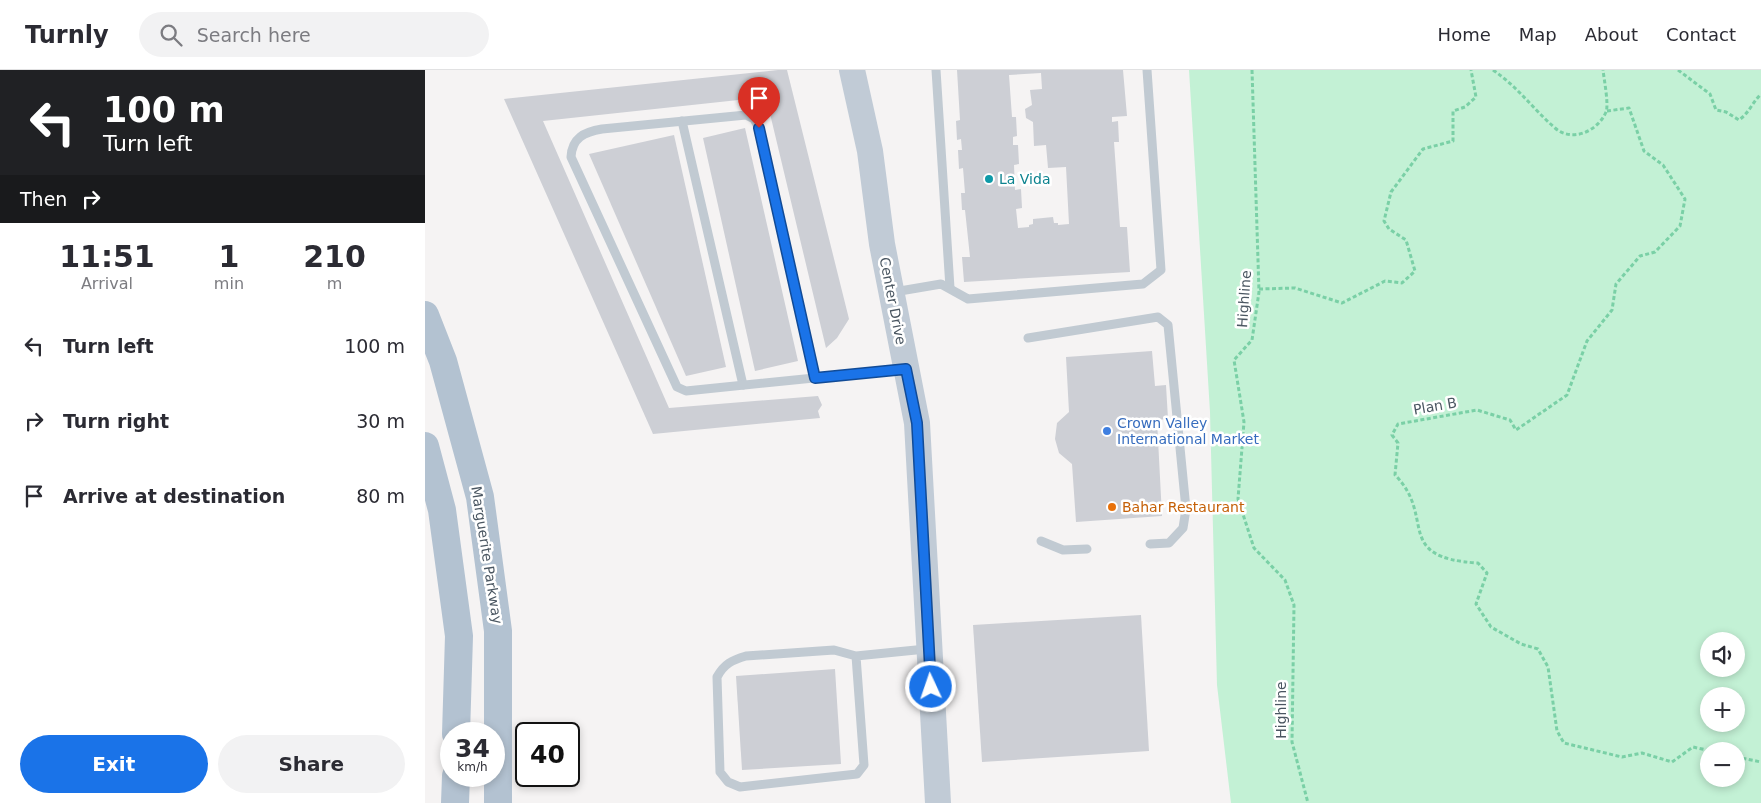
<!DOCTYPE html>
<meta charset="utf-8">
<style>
body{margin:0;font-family:"DejaVu Sans",sans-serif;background:#f2f2f3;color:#2b2b33;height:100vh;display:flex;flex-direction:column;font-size:19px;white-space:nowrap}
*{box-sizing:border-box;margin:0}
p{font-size:16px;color:#7c7c81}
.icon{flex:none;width:28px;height:28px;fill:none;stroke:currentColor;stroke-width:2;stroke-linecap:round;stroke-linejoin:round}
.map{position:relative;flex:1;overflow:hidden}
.sheet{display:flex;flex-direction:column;background:#fff;width:425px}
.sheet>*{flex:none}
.top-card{background:#202124;color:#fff;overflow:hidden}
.controls{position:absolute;left:1275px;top:562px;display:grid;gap:10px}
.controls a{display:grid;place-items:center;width:45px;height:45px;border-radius:50%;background:#fff;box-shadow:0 2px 8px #0003;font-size:25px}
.speed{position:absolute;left:15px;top:652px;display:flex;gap:10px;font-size:25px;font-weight:700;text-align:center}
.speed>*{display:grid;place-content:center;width:65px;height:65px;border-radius:50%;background:#fff;box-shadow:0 2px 8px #0003;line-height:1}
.speed small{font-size:12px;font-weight:400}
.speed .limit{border:2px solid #111;border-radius:8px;background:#fff;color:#111}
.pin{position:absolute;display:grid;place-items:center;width:42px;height:42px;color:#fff;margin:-51px -21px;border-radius:50% 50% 50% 0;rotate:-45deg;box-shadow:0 0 5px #0007}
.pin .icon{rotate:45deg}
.me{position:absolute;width:55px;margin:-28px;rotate:357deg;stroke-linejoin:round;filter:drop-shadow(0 0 4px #0008)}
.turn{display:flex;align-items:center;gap:18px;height:105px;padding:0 20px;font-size:22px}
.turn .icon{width:65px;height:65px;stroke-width:2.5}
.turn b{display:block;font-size:35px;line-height:42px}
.then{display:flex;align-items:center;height:48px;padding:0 20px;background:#0003;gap:10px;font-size:19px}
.eta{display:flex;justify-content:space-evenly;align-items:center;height:85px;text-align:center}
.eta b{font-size:30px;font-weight:700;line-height:35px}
.cta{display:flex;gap:10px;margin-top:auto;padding:10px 20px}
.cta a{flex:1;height:58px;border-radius:30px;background:#1a73e8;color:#fff;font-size:20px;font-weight:700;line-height:58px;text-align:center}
.cta a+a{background:#f2f2f3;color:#2b2b33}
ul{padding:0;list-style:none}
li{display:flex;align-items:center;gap:15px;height:75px;padding:0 20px}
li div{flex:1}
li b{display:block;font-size:19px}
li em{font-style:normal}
header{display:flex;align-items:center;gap:30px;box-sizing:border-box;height:70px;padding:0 25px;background:#fff;border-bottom:1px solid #e1e1e2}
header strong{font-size:24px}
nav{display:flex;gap:28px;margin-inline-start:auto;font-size:18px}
.search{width:350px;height:45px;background:#f2f2f3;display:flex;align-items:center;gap:12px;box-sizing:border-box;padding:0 18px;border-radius:28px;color:#7c7c81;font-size:19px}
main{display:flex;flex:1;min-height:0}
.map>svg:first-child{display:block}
.green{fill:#c3f1d5;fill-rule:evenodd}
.building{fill:#cdcfd5;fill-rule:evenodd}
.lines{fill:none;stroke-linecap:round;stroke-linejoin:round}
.path{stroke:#7ad0a6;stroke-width:3;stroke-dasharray:4 2.5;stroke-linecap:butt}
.lane{stroke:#c1cad2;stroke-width:9}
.secondary{stroke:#c1cbd6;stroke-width:26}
.primary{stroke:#b3c2d1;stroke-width:28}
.route-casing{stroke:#114b97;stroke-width:12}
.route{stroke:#1a73e8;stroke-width:9}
.culture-dot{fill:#0f9aa8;stroke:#fff;stroke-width:2}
.shop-dot{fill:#3f7fe0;stroke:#fff;stroke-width:2}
.food-dot{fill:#e8710a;stroke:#fff;stroke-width:2}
.labels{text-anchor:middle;stroke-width:5;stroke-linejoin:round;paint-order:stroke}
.culture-label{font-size:14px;fill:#0d838f;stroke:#fff;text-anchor:start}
.street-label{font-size:14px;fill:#4a5661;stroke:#fff}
.shop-label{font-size:14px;fill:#366cbe;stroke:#fff;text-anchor:start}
.food-label{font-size:14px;fill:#c56008;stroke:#fff;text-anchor:start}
</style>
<header>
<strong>Turnly</strong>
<div class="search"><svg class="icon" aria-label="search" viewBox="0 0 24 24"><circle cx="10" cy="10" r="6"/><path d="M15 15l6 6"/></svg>Search here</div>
<nav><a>Home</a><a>Map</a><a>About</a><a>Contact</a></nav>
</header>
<main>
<section class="sheet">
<div class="top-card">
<div class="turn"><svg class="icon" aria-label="left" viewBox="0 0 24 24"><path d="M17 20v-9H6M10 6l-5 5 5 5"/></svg><div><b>100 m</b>Turn left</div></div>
<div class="then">Then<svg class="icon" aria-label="right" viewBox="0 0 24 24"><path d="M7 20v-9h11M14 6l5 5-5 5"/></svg></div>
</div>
<div class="eta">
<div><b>11:51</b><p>Arrival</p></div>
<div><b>1</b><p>min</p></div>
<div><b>210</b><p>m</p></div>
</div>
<ul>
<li><svg class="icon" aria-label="left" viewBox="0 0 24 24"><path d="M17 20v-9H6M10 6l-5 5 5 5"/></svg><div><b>Turn left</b></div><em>100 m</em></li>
<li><svg class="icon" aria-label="right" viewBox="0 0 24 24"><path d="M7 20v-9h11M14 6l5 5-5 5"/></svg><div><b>Turn right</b></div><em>30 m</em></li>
<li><svg class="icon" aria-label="arrive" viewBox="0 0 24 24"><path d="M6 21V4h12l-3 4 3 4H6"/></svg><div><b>Arrive at destination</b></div><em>80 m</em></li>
</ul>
<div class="cta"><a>Exit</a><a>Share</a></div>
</section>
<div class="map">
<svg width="1336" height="733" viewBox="0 0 1336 733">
<rect width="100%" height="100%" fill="#f5f3f3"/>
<path class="green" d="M764 0H1336V733H806L792 615 785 342ZM1284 571H1311V599H1284ZM1284 626H1311V654H1284ZM1284 681H1311V709H1284Z"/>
<g class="building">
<path d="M353 0H362L424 249 412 268 401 278 341 27 118 51 244 338 393 326 397 335 393 341 395 348 228 364 79 29Z"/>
<path d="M532 0H698L702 46 687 47V52L693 51 694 72H689L695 157H702L705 202 539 212 537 187H545L540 140H537L536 123H540L538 98 534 99 533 80H537L536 69 532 70 531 51 535 50ZM616 3 617 19 605 20 607 35 600 39 601 48 608 52 609 76 621 75 623 98 641 97 644 154 633 155V153H629L628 147 608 149V154L604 155V157L593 158 591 139 597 138 596 119 590 120 589 95 594 94 593 75H588V67L592 66 591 47H587L584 5Z"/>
<path d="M320 58 373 291 330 301 278 68Z"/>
<path d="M249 65 301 297 261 306 164 84Z"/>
<path d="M727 281 730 316 741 315 743 349 732 350 737 446 651 452 647 394 634 383 630 369 632 353 644 342 641 287Z"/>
<path d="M716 545 724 681 557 692 548 555Z"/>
<path d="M410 599 416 694 317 700 311 606Z"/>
</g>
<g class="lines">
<g class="path">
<path d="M827 0 834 222 827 270 809 290 819 352 813 429 829 478 860 510 869 535 867 672 883 733"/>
<path d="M1068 0C1094 18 1107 38 1130 58 1147 73 1173 61 1181 42 1184 35 1179 9 1178 0"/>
<path d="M1253 0 1285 24 1291 40 1301 42 1314 50C1324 43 1327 33 1336 24"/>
<path d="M1182 41 1204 38 1219 81 1238 95 1260 129 1255 156 1230 182 1215 186 1191 214 1187 240 1162 271 1142 325 1091 360 1085 350 1052 340 973 354 967 365 973 373 970 405C1012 447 967 488 1053 493L1062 503 1051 534 1066 557 1096 574 1113 579 1123 597 1132 661 1139 673 1197 687 1217 683 1247 692 1268 677 1286 681"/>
<path d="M834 219 870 218 917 233 960 211 977 213 990 201 981 170 964 159 959 151 966 122 998 79 1028 71V41L1040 37 1051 27 1046 0"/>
<path d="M1311 687 1336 692"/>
</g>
<g class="lane">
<path d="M511 0 525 218"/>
<path d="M257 51 318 315"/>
<path d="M469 222 516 214 543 229 718 214 736 200 722 0"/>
<path d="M603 268 733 247 743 255 761 439 758 458 744 473 725 474"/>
<path d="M390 308 334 58 329 49 321 45 177 59C159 62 147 68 146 87L252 317 261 321 478 299"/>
<path d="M616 471 638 480 662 479"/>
<path d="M431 586 409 580 321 586C307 590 299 594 292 607L295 702 303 712 315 717 432 704 439 695 431 586 501 579"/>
</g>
<path class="secondary" d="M427 0 445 81 457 174 492 353 513 733"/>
<g class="primary">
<path d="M0 245 18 291 55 427 73 561V733"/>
<path d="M0 376 17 440 34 566 31 664"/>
<path d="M30 733 31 706"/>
</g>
</g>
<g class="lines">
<defs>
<path id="route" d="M334 58 390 308 481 299 492 353 506 617"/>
</defs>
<use href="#route" class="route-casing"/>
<use href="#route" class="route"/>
</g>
<circle class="culture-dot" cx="564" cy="109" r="5"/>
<circle class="shop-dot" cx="682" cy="361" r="5"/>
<circle class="food-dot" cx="687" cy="437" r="5"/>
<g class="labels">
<g class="culture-label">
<text x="574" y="114">La Vida</text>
</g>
<g class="street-label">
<text transform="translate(819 229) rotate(-86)" y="5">Highline</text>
<text transform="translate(468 231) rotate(79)" y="5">Center Drive</text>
<text transform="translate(1010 336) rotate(-10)" y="5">Plan B</text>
<text transform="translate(62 485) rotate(81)" y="5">Marguerite Parkway</text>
<text transform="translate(856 640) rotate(-90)" y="5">Highline</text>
</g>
<g class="shop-label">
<text x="692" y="358">Crown Valley<tspan x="692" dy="16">International Market</tspan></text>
</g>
<g class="food-label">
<text x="697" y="442">Bahar Restaurant</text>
</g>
</g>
</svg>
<div class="controls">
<a><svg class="icon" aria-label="sound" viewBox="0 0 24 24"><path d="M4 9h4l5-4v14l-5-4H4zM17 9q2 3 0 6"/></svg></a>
<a>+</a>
<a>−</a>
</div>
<div class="speed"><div>34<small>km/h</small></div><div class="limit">40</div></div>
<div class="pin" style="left:334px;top:58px;background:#d93025"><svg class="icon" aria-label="arrive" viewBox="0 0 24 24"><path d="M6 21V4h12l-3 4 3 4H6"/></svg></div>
<svg class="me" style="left:506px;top:617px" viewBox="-20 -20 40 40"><circle r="17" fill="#1a73e8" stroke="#fff" stroke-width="3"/><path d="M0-11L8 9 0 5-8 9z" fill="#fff"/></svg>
</div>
</main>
